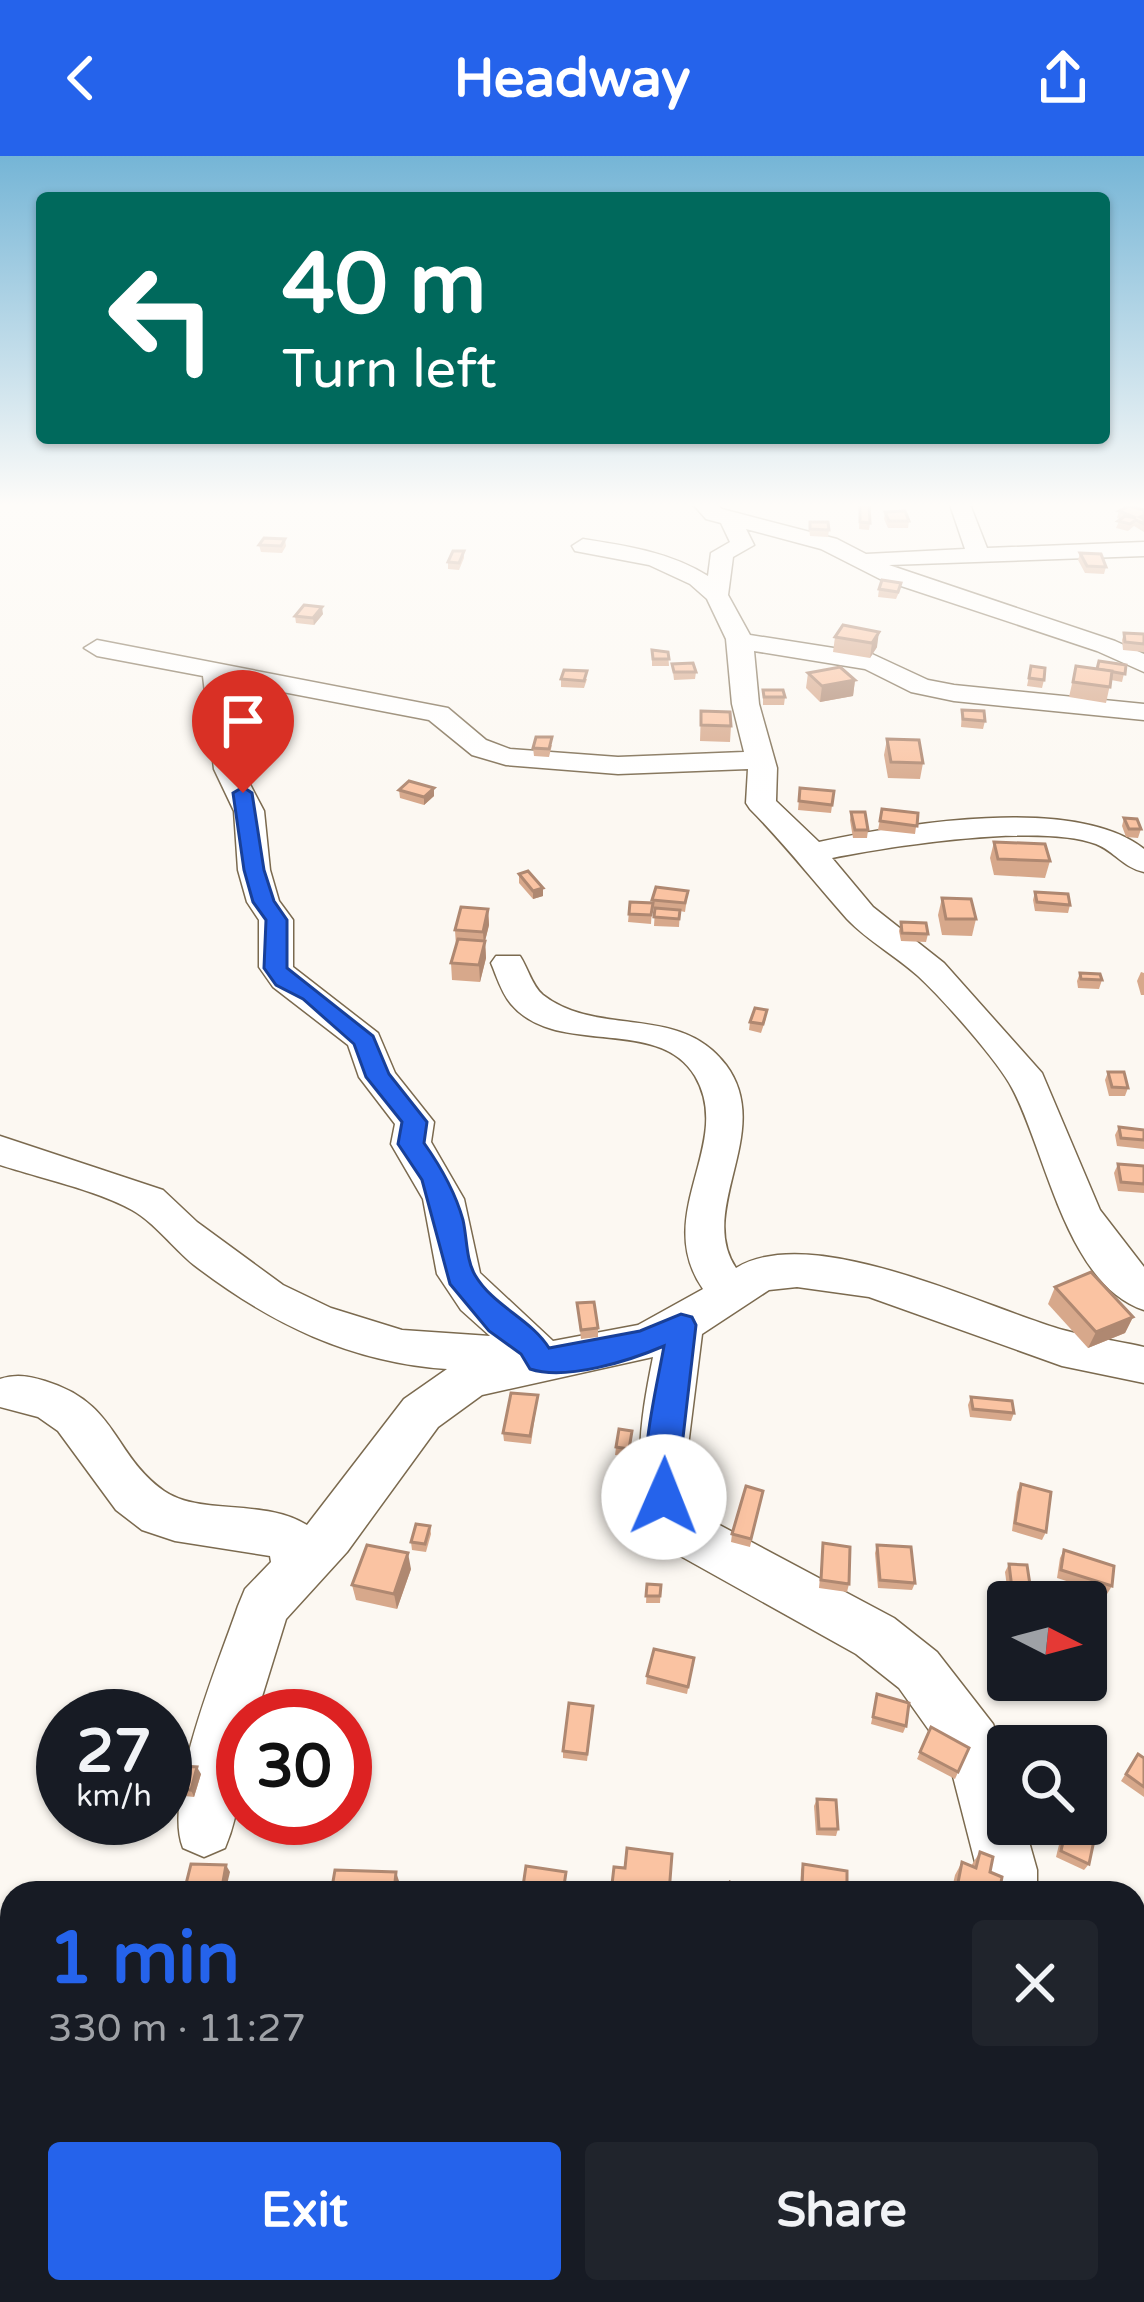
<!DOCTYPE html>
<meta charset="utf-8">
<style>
body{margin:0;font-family:"Varela Round",sans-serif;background:#20242c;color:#f1f3f6;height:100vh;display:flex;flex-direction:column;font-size:45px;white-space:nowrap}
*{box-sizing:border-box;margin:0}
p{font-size:39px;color:#9ea1a6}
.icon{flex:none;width:66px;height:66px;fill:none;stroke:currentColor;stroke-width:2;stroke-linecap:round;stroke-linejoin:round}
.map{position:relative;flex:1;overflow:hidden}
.sheet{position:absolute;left:0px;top:1725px;width:1146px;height:423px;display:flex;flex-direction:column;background:#171b24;border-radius:36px 36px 0 0;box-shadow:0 3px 9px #0004}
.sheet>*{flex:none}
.guide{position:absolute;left:36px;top:36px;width:1074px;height:252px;border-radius:12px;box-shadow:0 3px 9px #0004;background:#00695c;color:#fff;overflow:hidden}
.needle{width:78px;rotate:96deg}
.fabs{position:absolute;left:987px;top:1425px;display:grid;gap:24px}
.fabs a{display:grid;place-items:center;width:120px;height:120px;border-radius:12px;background:#171b24;box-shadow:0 3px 9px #0004;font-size:60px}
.speed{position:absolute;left:36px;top:1533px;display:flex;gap:24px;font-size:60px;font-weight:700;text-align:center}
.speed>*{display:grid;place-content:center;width:156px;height:156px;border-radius:50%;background:#171b24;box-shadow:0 3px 9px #0004;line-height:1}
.speed small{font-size:30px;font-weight:400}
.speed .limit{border:18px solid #d22;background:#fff;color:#111}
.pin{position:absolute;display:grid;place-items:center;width:102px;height:102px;color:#fff;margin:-123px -51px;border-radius:50% 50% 50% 0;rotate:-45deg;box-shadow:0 0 12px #0007}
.pin .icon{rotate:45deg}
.me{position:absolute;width:132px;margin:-66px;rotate:1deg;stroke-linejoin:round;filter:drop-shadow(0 0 9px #0008)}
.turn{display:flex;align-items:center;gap:42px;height:252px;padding:0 48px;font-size:54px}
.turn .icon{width:156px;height:156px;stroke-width:2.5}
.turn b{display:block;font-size:84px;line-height:102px}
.round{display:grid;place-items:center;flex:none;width:126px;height:126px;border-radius:12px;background:#20242c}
.head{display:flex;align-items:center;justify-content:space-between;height:204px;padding:0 48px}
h1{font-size:72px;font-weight:700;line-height:90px;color:#2563eb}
.primary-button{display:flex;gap:24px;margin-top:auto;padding:24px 48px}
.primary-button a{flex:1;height:138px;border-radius:12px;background:#2563eb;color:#fff;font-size:48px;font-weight:700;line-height:138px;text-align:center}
.primary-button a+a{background:#20242c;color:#f1f3f6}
header{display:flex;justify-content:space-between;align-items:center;height:156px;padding:0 48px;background:#2563eb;color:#fff;font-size:54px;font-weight:700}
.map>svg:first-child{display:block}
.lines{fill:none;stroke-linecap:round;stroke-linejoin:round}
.minor-casing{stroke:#7b6a4f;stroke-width:3}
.minor{fill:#fff;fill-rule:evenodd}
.wall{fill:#d7a88b}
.shaded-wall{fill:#af8871}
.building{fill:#fac3a2;stroke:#af8871;stroke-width:3}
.route{fill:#2563eb;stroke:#184099;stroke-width:3}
</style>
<header><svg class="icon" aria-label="back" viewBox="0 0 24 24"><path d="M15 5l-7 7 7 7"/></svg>Headway<svg class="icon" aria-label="share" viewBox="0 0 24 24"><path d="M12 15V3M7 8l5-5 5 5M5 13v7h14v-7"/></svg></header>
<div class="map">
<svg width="1144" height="2146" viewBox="0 0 1144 2146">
<rect width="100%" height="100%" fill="#fcf8f2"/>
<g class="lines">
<defs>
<g id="minor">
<path d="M691 346H713L722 353 837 383 866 398 965 393 949 346H969L987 392 1144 386V400L889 409 1115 485 1144 498V516L1097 495 880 423 821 393 746 373 754 389 733 401 728 439 750 479 872 498 928 524 954 529 1144 548V564L954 545 911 536 865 513 754 495 759 548 777 612 776 645 819 686C901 668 1075 638 1144 693V716C1124 712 1114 695 1096 688 1039 667 893 690 832 702L873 751 944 807 1042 917 1100 1054 1144 1111V1154C1066 1129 1046 995 1012 932 998 905 942 842 918 820 896 800 868 785 847 763 814 726 785 688 750 653L746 647 748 613 618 618 506 609 472 599 429 564 230 526 242 613 264 655 270 714 279 745 293 764V811L378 877 395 917 434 966 431 986 464 1043 480 1117 553 1185 638 1169 703 1133C651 1058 735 988 695 920 659 859 556 902 511 848 501 836 497 821 491 807L496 800H520C528 812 532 830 543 839 598 882 680 847 726 909 775 975 696 1053 736 1112 812 1065 983 1151 1063 1174 1089 1181 1117 1185 1144 1191V1227L1062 1210 869 1141 797 1131 769 1134 702 1178 687 1298 697 1357 894 1462 937 1496 993 1568 1001 1588 1008 1611V1668H1024L1037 1714V1737H975L977 1714 948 1601 899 1532 856 1498 659 1388C630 1325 640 1266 653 1201L482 1239 438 1271 347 1396 286 1463 256 1560H243C243 1605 243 1649 225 1692L204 1701 183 1692C162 1640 219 1506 238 1450L245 1433 271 1406 270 1400 175 1385 142 1374 116 1354 58 1275 38 1261 0 1251V1223C16 1218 28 1220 45 1225 118 1247 112 1298 164 1335 200 1360 264 1342 307 1369L404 1243 447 1213C350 1206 271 1168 194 1109 174 1093 154 1066 132 1054 96 1034 40 1022 0 1009V980L163 1034 197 1066 283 1129 331 1152 402 1174 490 1180 461 1154 437 1118 423 1043 391 988 395 968 359 921 348 889 273 831 259 811V764L247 746 238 714 234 655 214 613 203 520 97 500 84 492 97 484 448 552 486 584 510 593 618 601 744 596 732 548 726 483 707 443 690 428 649 409 575 395 572 390 583 383C627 390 670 396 708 420L711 397 730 386 721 367 706 363Z"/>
<path d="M1134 2007 1144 2011V2081L1134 2077Z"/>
</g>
</defs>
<use href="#minor" class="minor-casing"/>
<use href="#minor" class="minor"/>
</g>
<g class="wall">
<path d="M860 347 870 367 869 374 859 373Z"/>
<path d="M1144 354V376L1134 370 1128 375 1116 372 1120 363 1117 362 1119 355Z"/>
<path d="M885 356 909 365 908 372H888L884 363Z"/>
<path d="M809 373 829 374 828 381 810 380Z"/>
<path d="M285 383 286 390 282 397 261 396 259 389Z"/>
<path d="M464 395V402L459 414 448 413V406Z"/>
<path d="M1080 397 1106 411 1104 418 1085 417 1078 404Z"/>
<path d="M879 433 900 434 896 443 878 441Z"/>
<path d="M323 458 314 469 296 467 295 460Z"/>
<path d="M843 469 877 491 870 502 833 496 835 481Z"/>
<path d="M1124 477 1144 478V496L1123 494 1122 484Z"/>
<path d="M652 494 668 496 669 510H652Z"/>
<path d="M672 508 696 516 695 523 674 524Z"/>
<path d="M1126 509 1122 526 1111 524 1106 547 1069 541 1076 510 1097 513Z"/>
<path d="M1031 510 1044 524 1042 532 1027 530Z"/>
<path d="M808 517 855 524 853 540 820 546 806 532Z"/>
<path d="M561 523H587L584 532 561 531Z"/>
<path d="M763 534 785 541 784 549H763Z"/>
<path d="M962 554 985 565 983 573 961 571Z"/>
<path d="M701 555 731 570 730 586 700 585Z"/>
<path d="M887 583 923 607 920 623 888 622 884 599Z"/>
<path d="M552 589 549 601 534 600 533 592Z"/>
<path d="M434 632V640L424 649 400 642 399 634Z"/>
<path d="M800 632 834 635 831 657 798 654Z"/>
<path d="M882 653 918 657 915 678 878 674Z"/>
<path d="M851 656 868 674 867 682H853L850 664Z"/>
<path d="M1124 662 1141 673 1138 682 1126 681 1122 670Z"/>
<path d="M994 686 1050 705 1045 722 994 719 990 702Z"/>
<path d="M519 718 543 740 533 743 519 727Z"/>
<path d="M656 731 688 735 685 756 680 755 679 771 654 770 655 753 652 752 651 768 628 766 630 746 652 747Z"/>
<path d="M1035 736 1070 749 1068 757 1035 755 1033 744Z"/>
<path d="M942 742 976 763 972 780 942 779 938 759Z"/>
<path d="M488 753 489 769 485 785 486 802 480 826 452 824 451 807 456 790 455 774Z"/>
<path d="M901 766 928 778 926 786 901 785 899 775Z"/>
<path d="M1141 816 1144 817V839H1141L1137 825Z"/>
<path d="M1080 817 1102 824 1099 833 1078 832 1077 825Z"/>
<path d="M766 862 761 877 749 874 750 866Z"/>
<path d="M1108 916 1128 932 1125 940H1109L1105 924Z"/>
<path d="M1119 971 1144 974V993L1117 990 1115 979Z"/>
<path d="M1118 1008 1144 1010V1037L1118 1035 1114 1017Z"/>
<path d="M1055 1131 1133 1161 1125 1177 1088 1192 1048 1148Z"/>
<path d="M577 1147 598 1172V1181L581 1183Z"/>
<path d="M538 1239 531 1288 504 1285 503 1277Z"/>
<path d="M971 1241 1014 1257 1011 1265 970 1261 968 1249Z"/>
<path d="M632 1275 629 1301 615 1299 616 1291Z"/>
<path d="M1021 1328 1046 1376 1042 1384 1012 1375 1017 1336Z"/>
<path d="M763 1335 750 1391 731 1386 732 1378Z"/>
<path d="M430 1370 431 1378 426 1396 412 1394 411 1386Z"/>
<path d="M823 1387 849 1428 847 1436 819 1432Z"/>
<path d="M877 1389 915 1427 912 1434 878 1432 875 1397Z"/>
<path d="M1064 1394 1112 1430 1107 1438 1057 1422 1060 1402Z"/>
<path d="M1009 1408 1032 1442 1030 1446H1009L1005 1416Z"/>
<path d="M411 1413 397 1453 356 1444 352 1429Z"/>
<path d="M647 1428 661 1429 660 1447H646Z"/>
<path d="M694 1502 687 1538 646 1528 647 1520Z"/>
<path d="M1044 1524H1086L1085 1532 1080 1540 1044 1526Z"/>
<path d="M877 1538 906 1570 903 1577 871 1568Z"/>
<path d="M593 1557 587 1605 563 1602V1595Z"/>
<path d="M931 1571 969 1592 955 1623 917 1603Z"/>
<path d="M1138 1598 1144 1602V1641L1121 1625Z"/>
<path d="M1008 1608V1651L1002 1652 991 1616 995 1609Z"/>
<path d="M165 1609 201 1618 194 1641 165 1638Z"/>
<path d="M817 1643 838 1673 836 1680 816 1679 814 1650Z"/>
<path d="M1064 1668H1080L1089 1708 1084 1714 1056 1701Z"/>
<path d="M980 1696 999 1737H951L955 1719 962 1706 971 1710Z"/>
<path d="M803 1708 847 1737H800L801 1714Z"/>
<path d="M1144 1894V1971L1134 1965V1902Z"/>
<path d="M1076 2136H1134L1135 2146H1077Z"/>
</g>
<g class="shaded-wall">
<path d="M322 451 323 458 314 469 313 462Z"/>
<path d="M879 476 877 491 870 502 872 487Z"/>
<path d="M855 524 853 540 820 546 822 530Z"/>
<path d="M434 632V640L424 649V641Z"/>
<path d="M543 732V740L533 743V735Z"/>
<path d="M488 753 489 769 485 785 486 802 480 826 479 809 484 792 483 776Z"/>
<path d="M1133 1161 1125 1177 1088 1192 1096 1176Z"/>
<path d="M408 1397 411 1413 397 1453 394 1438Z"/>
<path d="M197 1611 201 1618 194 1641 191 1634Z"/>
<path d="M226 1709 230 1716 225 1737H221Z"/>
<path d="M396 1716 400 1728 399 1737H394Z"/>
<path d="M6 2049 12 2052 6 2077 0 2075V2071Z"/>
<path d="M54 2136H67L64 2146H51Z"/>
</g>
<g class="building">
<path d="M860 347H869L870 367 860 366Z"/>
<path d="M1129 350 1144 354V359L1140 361 1144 363V368L1136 364 1130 368 1118 365 1125 360 1136 362 1119 355Z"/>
<path d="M905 355 909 365H889L885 356Z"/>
<path d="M810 366H828L829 374 810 373Z"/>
<path d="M264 382 285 383 281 390 259 389Z"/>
<path d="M453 395H464L459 407 448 406Z"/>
<path d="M1080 397 1101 398 1106 411 1087 410Z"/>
<path d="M882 424 901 427 898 436 879 433Z"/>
<path d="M304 449 322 451 313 462 295 460Z"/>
<path d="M843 469 879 476 872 487 835 481Z"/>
<path d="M1124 477 1144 478V488L1125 486Z"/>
<path d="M652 494 668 496 669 503H653Z"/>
<path d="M1099 505 1126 509 1125 518 1097 513Z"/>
<path d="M693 507 696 516H674L672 508Z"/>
<path d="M1031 510 1045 512 1044 524 1029 522Z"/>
<path d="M1076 510 1112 515 1110 531 1073 526Z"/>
<path d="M840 511 855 524 822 530 808 517Z"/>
<path d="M564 514 587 515 584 525 561 523Z"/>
<path d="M763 534H783L785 541H764Z"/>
<path d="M962 554 984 555 985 565 963 563Z"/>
<path d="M701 555 730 556 731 570 701 569Z"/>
<path d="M536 581H552L549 593 533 592Z"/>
<path d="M887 583 919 584 923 607 891 606Z"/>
<path d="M409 625 434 632 424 641 399 634Z"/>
<path d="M800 632 834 635 832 649 799 645Z"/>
<path d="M882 653 918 657 917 670 880 665Z"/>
<path d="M851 656H865L868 674H855Z"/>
<path d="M1124 662 1137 663 1141 673H1129Z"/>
<path d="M994 686 1045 688 1050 705 998 703Z"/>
<path d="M528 715 543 732 533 735 519 718Z"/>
<path d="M656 731 688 735 685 747 652 744Z"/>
<path d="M1035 736 1068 738 1070 749 1037 746Z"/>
<path d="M942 742 971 743 976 763H946Z"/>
<path d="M630 746 653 747 651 759 629 758Z"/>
<path d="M461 751 488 753 483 776 455 774Z"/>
<path d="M655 752 680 754 679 763 654 761Z"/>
<path d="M901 766 926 767 928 778 902 777Z"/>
<path d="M458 783 485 785 479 809 451 807Z"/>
<path d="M1080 817 1100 818 1102 824 1081 823Z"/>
<path d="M755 852 767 854 763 868 750 866Z"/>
<path d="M1108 916H1124L1128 932 1112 931Z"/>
<path d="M1119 971 1144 974V984L1121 982Z"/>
<path d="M1118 1008 1144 1010V1028L1121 1026Z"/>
<path d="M1091 1116 1133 1161 1096 1176 1055 1131Z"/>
<path d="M594 1146 598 1172 581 1174 577 1147Z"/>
<path d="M511 1237 538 1239 530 1280 503 1277Z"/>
<path d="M971 1241 1012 1245 1014 1257 973 1253Z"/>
<path d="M619 1273 632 1275 629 1293 616 1291Z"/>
<path d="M1021 1328 1051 1336 1046 1376 1015 1367Z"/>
<path d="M746 1330 763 1335 751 1383 732 1378Z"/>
<path d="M416 1368 430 1370 425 1388 411 1386Z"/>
<path d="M823 1387 850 1391 849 1428 821 1424Z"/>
<path d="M367 1389 408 1397 394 1438 352 1429Z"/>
<path d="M877 1389 911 1391 915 1427 880 1424Z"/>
<path d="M1064 1394 1114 1410 1112 1430 1061 1414Z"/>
<path d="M1009 1408 1027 1409 1032 1442 1013 1441Z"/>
<path d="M647 1428 661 1429 660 1440H646Z"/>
<path d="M654 1493 694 1502 688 1531 647 1520Z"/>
<path d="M1086 1493 1092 1495 1085 1532 1062 1524H1086Z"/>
<path d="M877 1538 909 1547 906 1570 873 1561Z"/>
<path d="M569 1547 593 1550 587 1598 563 1595Z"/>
<path d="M931 1571 969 1592 958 1616 920 1596Z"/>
<path d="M1138 1598 1144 1602V1631L1126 1618Z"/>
<path d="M1008 1608V1645H1006L995 1609Z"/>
<path d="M165 1609 197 1611 191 1634 165 1631Z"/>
<path d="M817 1643 836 1644 838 1673H819Z"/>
<path d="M1067 1668H1080L1096 1675 1089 1708 1061 1695Z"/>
<path d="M627 1692 672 1698 669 1737H611L614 1711 625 1712Z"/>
<path d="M980 1696 993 1701 990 1716 1002 1721 999 1737H956L962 1706 976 1712Z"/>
<path d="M191 1708 226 1709 221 1737H195L196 1732H185Z"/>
<path d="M803 1708 847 1715V1737L802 1731Z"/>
<path d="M526 1710 566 1716 563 1737H522Z"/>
<path d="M335 1714 396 1716 394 1737H331Z"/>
<path d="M730 1726 751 1737H726Z"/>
<path d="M129 1728V1737H85Z"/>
<path d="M1120 1729 1122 1737H1087L1085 1730Z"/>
<path d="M1144 1896V1955L1134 1949V1937Z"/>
<path d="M0 2049H6L0 2071Z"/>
<path d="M12 2098V2136H54L51 2146H0V2138Z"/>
<rect x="766" y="2136" width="91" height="10"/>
<path d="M1089 2136H1134L1135 2146H1090Z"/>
</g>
<linearGradient id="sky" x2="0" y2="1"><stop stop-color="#75b5d6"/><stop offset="0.54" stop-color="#fefcf9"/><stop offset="1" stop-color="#fefcf9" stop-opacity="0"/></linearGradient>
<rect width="1144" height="646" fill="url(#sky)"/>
<path class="route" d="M243 631 252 637 264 714 274 745 287 764V812L373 880 389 918 427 966 424 987C441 1011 455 1035 463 1064 467 1081 466 1104 475 1119 493 1150 531 1163 549 1192L640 1175 681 1158 692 1161 696 1169 675 1351 664 1355 652 1351C635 1314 657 1231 664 1190 629 1205 566 1225 530 1213L521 1198 489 1175 450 1128 422 1024 398 988 402 966 366 921 354 888 303 843 276 829 264 812 266 764 253 746 244 714 233 637Z"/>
</svg>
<div class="fabs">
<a><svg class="needle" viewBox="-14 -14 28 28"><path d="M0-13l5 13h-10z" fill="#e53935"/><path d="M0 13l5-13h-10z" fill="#9ea1a6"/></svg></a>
<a><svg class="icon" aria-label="search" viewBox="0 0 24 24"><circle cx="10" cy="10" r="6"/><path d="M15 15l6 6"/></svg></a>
</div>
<div class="speed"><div>27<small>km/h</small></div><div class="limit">30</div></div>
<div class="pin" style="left:243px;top:637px;background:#d93025"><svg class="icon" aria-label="arrive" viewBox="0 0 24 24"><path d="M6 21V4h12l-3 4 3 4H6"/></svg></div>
<svg class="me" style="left:664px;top:1341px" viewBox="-20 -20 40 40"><circle r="19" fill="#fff"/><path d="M0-13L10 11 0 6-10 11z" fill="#2563eb"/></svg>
<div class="guide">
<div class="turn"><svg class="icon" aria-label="left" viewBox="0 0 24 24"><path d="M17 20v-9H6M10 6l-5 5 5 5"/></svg><div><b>40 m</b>Turn left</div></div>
</div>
<section class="sheet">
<div class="head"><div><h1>1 min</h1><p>330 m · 11:27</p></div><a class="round"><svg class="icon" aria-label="close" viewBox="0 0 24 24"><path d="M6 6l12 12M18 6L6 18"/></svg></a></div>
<div class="primary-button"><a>Exit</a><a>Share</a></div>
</section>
</div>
